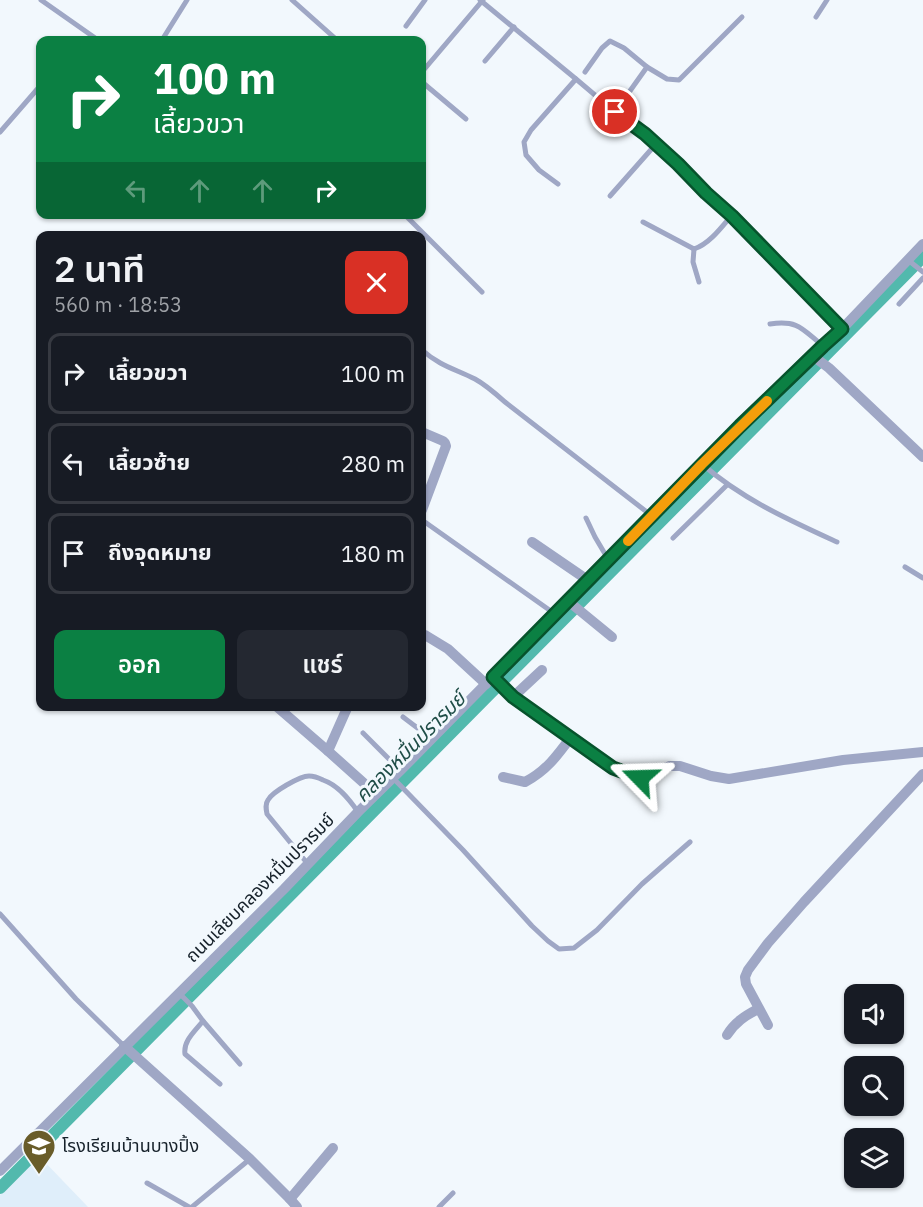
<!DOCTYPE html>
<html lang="th">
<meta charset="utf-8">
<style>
body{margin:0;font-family:"IBM Plex Sans","Noto Sans Thai",sans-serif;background:#242831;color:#f1f3f6;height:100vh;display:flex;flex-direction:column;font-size:22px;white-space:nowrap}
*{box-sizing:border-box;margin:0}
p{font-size:20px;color:#9ea1a6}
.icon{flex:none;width:33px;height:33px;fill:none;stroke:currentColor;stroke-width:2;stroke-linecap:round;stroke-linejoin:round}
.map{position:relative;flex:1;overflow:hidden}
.panel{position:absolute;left:36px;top:231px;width:390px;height:480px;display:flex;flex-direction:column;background:#171b24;border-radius:12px;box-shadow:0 2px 4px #0004}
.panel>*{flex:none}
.top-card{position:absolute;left:36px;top:36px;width:390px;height:183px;border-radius:12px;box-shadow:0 2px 4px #0004;background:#0b8043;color:#fff;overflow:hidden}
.tools{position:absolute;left:844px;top:984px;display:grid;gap:12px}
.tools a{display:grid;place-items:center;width:60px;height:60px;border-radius:12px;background:#171b24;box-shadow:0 2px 4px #0004;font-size:30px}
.pin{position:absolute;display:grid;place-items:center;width:51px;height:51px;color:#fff;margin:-26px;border:3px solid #fff;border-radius:50%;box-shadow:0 2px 6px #0007}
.me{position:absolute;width:66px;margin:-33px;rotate:292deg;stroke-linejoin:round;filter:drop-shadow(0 0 4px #0008)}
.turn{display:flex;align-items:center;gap:21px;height:126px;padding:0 18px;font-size:27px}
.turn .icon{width:78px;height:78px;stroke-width:2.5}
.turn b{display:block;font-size:42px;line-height:51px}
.lanes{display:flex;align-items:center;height:57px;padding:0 18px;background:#0003;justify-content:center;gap:30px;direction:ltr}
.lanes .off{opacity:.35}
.round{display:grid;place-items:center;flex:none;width:63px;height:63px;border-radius:12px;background:#242831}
.summary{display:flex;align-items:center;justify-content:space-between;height:102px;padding:0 18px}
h1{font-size:36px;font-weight:600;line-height:45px}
.primary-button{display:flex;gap:12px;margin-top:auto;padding:12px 18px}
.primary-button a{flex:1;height:69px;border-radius:12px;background:#0b8043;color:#fff;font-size:24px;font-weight:600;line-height:69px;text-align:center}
.primary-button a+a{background:#242831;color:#f1f3f6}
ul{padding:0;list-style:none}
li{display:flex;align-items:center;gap:18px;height:81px;margin:0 12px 9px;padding:0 6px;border:3px solid #363941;border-radius:12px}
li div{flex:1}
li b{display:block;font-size:22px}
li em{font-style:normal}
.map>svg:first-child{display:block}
.built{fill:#dfeefa}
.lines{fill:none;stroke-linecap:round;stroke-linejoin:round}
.canal{stroke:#52b9ad;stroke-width:12}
.lane{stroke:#9fa7c5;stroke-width:5}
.street{stroke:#9fa7c5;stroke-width:10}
.route-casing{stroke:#07532c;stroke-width:15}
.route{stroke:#0b8043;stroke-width:10}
.slow{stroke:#f59e0b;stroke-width:10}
.labels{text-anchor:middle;stroke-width:6;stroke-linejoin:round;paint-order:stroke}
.street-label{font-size:18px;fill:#16212a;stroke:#f2f8fd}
.poi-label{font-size:18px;fill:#16212a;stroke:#f2f8fd;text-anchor:start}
.water-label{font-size:20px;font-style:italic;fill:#204e48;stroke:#f2f8fd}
</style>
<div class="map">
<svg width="923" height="1207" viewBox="0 0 923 1207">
<rect width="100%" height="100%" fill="#f2f8fd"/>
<path class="built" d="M39 1156 88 1207H0V1195Z"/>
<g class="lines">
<path class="canal" d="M0 1188 923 257"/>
<g class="lane">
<path d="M41 0 98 40"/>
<path d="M292 0 337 40"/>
<path d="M480 0 576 79 615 112 645 134 678 164 706 193 731 216 842 329"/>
<path d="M816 17 827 0"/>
<path d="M406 26 425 0"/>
<path d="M162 40 187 0"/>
<path d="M485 61 514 27"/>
<path d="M647 67 667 79 679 80 742 17"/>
<path d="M422 72 483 0"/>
<path d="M585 72 602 48 610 41 624 48 647 67 615 112"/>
<path d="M422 82 466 119"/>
<path d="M0 132 40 86"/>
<path d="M558 184 539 170 526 155 524 142 531 130 576 79"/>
<path d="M610 196 656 144"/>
<path d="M404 214 482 292"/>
<path d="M643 222 694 249C709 244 721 228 731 216"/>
<path d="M694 249 693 262 699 282"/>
<path d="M908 260 923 272"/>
<path d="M899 304 923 278"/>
<path d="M770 324C799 320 802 329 823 346"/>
<path d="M422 350C440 366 455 369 475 379 486 385 496 394 505 402L652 516"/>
<path d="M702 464C742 499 789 520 837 542"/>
<path d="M586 518 595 537 608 559"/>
<path d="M422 520 555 614"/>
<path d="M673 538 727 485"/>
<path d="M905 567 923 578"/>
<path d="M403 717 432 739"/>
<path d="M363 733 400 770"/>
<path d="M393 778 463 850 532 926 548 941 559 949 574 948 597 930 642 884 690 842"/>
<path d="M307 863 267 814C266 809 265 804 268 800 272 792 300 776 309 776 312 776 319 778 323 780 338 785 349 799 358 812"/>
<path d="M0 914 76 999 124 1046"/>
<path d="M179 993 192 1006 203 1021C195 1031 183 1041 185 1054L220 1084"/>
<path d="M203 1021 240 1064"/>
<path d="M147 1183 189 1207"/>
<path d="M192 1207 250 1159"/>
<path d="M439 1207 453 1193"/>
</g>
<g class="street">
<path d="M813 356 829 368 923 457"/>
<path d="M422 432 443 441 445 443 446 446 422 510"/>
<path d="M532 542 589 581"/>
<path d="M568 601 612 637"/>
<path d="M422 635H425L448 649 486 684"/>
<path d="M493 677 513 697 613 768 640 778 670 766H680L711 776 729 779 843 760 923 752"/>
<path d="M513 697 542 670"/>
<path d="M276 706 328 751 376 794"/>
<path d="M328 751 348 706"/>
<path d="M503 777 525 782C546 771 557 756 571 737"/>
<path d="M768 1025 746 984 745 977 748 970 768 943 804 902 923 774"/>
<path d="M727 1035C735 1022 745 1016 758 1009"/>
<path d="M124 1046 250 1159 290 1199 297 1207"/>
<path d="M0 1171 284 889 358 812 401 770 740 426 842 329 923 244"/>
<path d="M290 1199 333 1148"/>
</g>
</g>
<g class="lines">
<defs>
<path id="route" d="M615 112 645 134 678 164 706 193 732 216 842 329 823 346 740 426 493 677 513 697 613 768 640 778"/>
</defs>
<use href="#route" class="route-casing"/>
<use href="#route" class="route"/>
<path class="slow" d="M628 541 702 464 767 401"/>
</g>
<defs>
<symbol id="school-pin" viewBox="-11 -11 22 30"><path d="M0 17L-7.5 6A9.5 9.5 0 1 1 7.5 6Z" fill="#695c29" stroke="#f2f8fd"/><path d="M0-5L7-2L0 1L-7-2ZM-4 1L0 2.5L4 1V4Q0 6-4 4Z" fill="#fff"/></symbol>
</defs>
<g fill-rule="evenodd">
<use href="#school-pin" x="20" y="1127" width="38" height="52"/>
</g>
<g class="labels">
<g class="street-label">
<text transform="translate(260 888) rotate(-45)" y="6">ถนนเลียบคลองหมื่นปรารมย์</text>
</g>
<g class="poi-label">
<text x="62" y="1152">โรงเรียนบ้านบางปิ้ง</text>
</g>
<g class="water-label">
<text transform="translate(410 747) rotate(-45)" y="7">คลองหมื่นปรารมย์</text>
</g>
</g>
</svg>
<div class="tools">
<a><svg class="icon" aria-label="sound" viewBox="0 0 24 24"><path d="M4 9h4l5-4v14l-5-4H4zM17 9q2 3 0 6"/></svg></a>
<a><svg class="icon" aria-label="search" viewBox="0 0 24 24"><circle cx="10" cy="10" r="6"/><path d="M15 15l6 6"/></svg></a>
<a><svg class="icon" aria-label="layers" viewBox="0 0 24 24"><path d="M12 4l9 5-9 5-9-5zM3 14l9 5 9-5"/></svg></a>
</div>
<div class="pin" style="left:615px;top:112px;background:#d93025"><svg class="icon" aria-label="arrive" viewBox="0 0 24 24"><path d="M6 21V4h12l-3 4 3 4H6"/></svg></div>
<svg class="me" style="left:640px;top:778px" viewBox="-20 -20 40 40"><path d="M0-17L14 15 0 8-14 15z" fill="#0b8043" stroke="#fff" stroke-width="4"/></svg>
<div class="top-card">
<div class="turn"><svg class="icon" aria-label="right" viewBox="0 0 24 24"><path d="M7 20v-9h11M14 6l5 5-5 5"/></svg><div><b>100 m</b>เลี้ยวขวา</div></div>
<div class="lanes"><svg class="icon off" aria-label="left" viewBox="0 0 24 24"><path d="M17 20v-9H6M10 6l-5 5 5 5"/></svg><svg class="icon off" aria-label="ahead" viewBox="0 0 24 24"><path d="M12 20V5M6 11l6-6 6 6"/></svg><svg class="icon off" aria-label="ahead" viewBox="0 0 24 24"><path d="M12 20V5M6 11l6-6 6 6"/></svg><svg class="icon" aria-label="right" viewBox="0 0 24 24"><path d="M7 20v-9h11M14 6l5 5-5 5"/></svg></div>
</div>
<section class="panel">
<div class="summary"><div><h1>2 นาที</h1><p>560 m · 18:53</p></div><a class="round" style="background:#d93025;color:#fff"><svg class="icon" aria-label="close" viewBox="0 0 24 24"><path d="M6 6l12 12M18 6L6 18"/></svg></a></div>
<ul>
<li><svg class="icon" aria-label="right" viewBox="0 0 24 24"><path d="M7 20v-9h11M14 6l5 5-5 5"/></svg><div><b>เลี้ยวขวา</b></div><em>100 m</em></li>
<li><svg class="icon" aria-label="left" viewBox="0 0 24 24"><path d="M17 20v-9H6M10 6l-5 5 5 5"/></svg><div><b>เลี้ยวซ้าย</b></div><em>280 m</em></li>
<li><svg class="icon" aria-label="arrive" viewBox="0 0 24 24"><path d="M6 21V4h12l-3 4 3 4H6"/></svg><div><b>ถึงจุดหมาย</b></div><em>180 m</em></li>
</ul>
<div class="primary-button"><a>ออก</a><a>แชร์</a></div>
</section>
</div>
